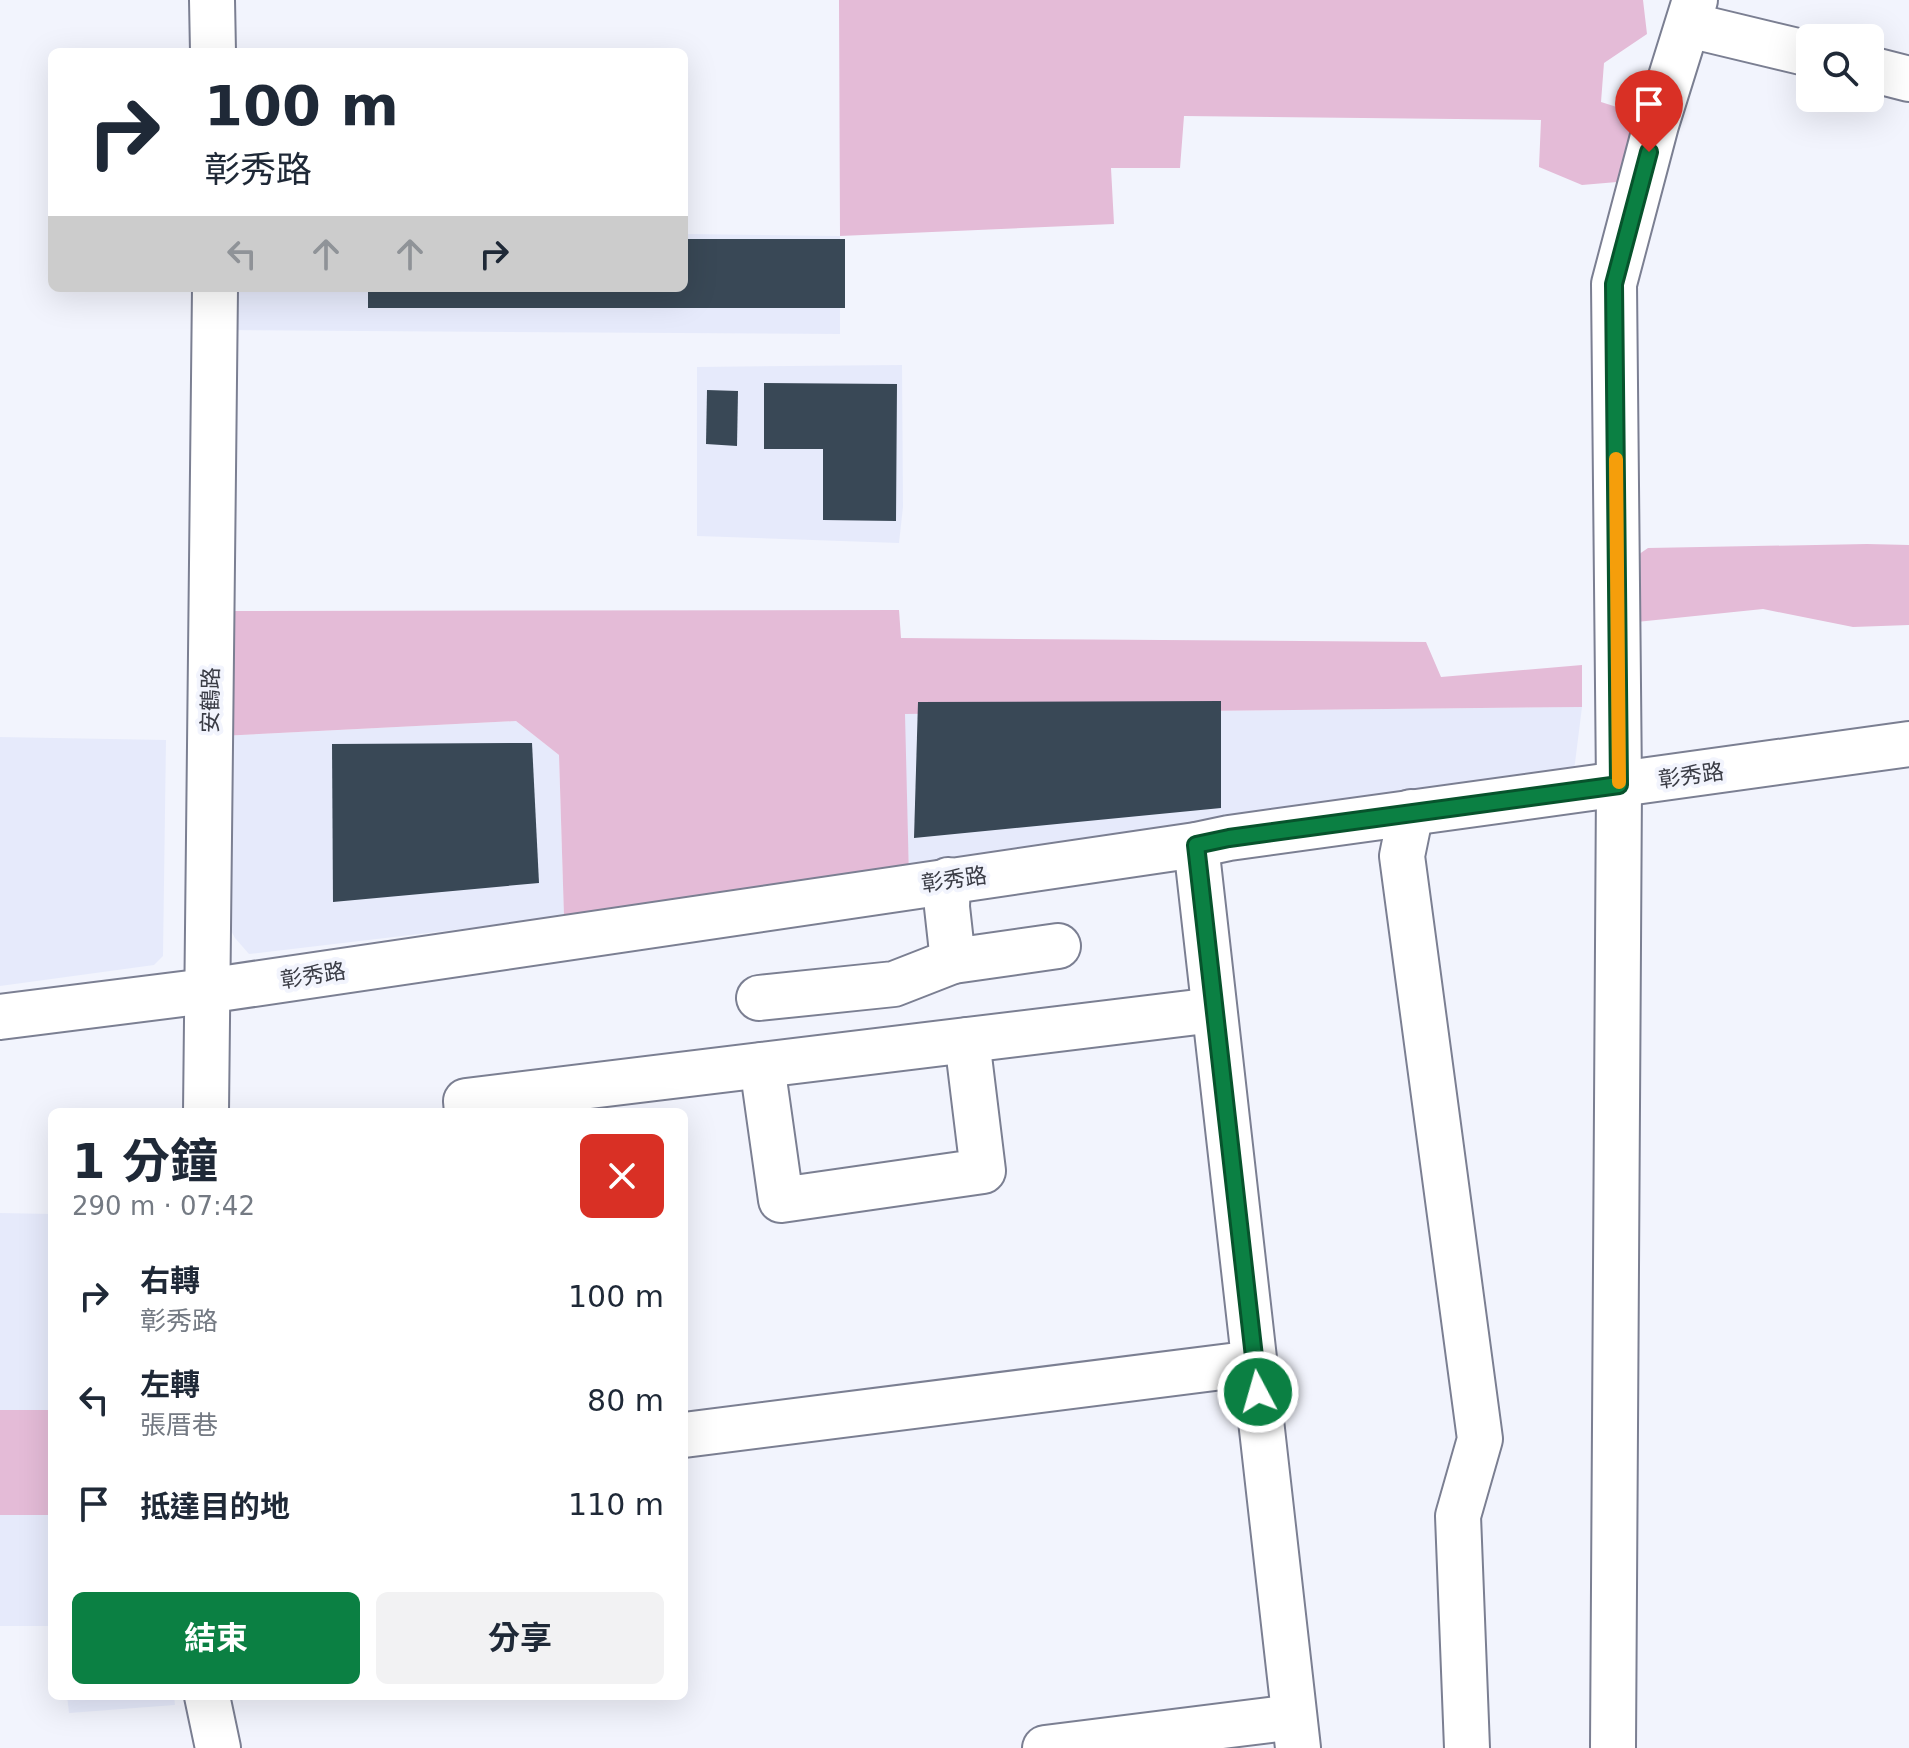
<!DOCTYPE html>
<html lang="zh-TW">
<meta charset="utf-8">
<style>
body{margin:0;font-family:"DejaVu Sans","Noto Sans TC",sans-serif;background:#f2f2f3;color:#1f2937;height:100vh;display:flex;flex-direction:column;font-size:30px;white-space:nowrap}
*{box-sizing:border-box;margin:0}
p{font-size:26px;color:#747a83}
.icon{flex:none;width:44px;height:44px;fill:none;stroke:currentColor;stroke-width:2;stroke-linecap:round;stroke-linejoin:round}
.map{position:relative;flex:1;overflow:hidden}
.side{position:absolute;left:48px;top:1108px;width:640px;height:592px;display:flex;flex-direction:column;background:#fff;border-radius:12px;box-shadow:0 8px 32px #0002}
.side>*{flex:none}
.guide{position:absolute;left:48px;top:48px;width:640px;height:244px;border-radius:12px;box-shadow:0 8px 32px #0002;background:#fff;color:#1f2937;overflow:hidden}
.tools{position:absolute;left:1796px;top:24px;display:grid;gap:16px}
.tools a{display:grid;place-items:center;width:88px;height:88px;border-radius:12px;background:#fff;box-shadow:0 8px 32px #0002;font-size:40px}
.pin{position:absolute;display:grid;place-items:center;width:68px;height:68px;color:#fff;margin:-82px -34px;border-radius:50% 50% 50% 0;rotate:-45deg;box-shadow:0 0 8px #0007}
.pin .icon{rotate:45deg}
.me{position:absolute;width:88px;margin:-44px;rotate:354deg;stroke-linejoin:round;filter:drop-shadow(0 0 6px #0008)}
.turn{display:flex;align-items:center;gap:28px;height:168px;padding:0 24px;font-size:36px}
.turn .icon{width:104px;height:104px;stroke-width:2.5}
.turn b{display:block;font-size:56px;line-height:68px}
.lanes{display:flex;align-items:center;height:76px;padding:0 24px;background:#0003;justify-content:center;gap:40px;direction:ltr}
.lanes .off{opacity:.35}
.round{display:grid;place-items:center;flex:none;width:84px;height:84px;border-radius:12px;background:#f2f2f3}
.overview{display:flex;align-items:center;justify-content:space-between;height:136px;padding:0 24px}
h1{font-size:48px;font-weight:700;line-height:60px}
.primary-button{display:flex;gap:16px;margin-top:auto;padding:16px 24px}
.primary-button a{flex:1;height:92px;border-radius:12px;background:#0b8043;color:#fff;font-size:32px;font-weight:700;line-height:92px;text-align:center}
.primary-button a+a{background:#f2f2f3;color:#1f2937}
ul{padding:0;list-style:none}
li{display:flex;align-items:center;gap:24px;height:104px;padding:0 24px}
li div{flex:1}
li b{display:block;font-size:30px}
li em{font-style:normal}
.map>svg:first-child{display:block}
.built{fill:#e6eafb}
.green{fill:#e4bbd7}
.building{fill:#394856}
.lines{fill:none;stroke-linecap:round;stroke-linejoin:round}
.minor-casing{stroke:#7b7f92;stroke-width:48}
.minor{stroke:#fff;stroke-width:44}
.route-casing{stroke:#07532c;stroke-width:20}
.route{stroke:#0b8043;stroke-width:14}
.slow{stroke:#f59e0b;stroke-width:14}
.labels{text-anchor:middle;stroke-width:8;stroke-linejoin:round;paint-order:stroke}
.street-label{font-size:22px;fill:#3a3c45;stroke:#f2f4fd}
</style>
<div class="map">
<svg width="1909" height="1748" viewBox="0 0 1909 1748">
<rect width="100%" height="100%" fill="#f2f4fd"/>
<g class="built">
<path d="M684 234 840 236V334L209 330V288H684Z"/>
<path d="M902 365 903 507 899 543 697 536V367Z"/>
<path d="M1582 707 1573 779 909 877 904 714Z"/>
<path d="M516 721 559 755 564 917 249 954 235 938 223 916 220 736Z"/>
<path d="M0 737 166 740 163 956 154 965 0 986Z"/>
<path d="M0 1213 52 1214V1410H0Z"/>
<rect x="0" y="1515" width="52" height="111"/>
<path d="M67 1696H174L175 1705 69 1713Z"/>
</g>
<g class="green">
<path d="M839 0H1643L1647 34 1604 63 1601 102 1642 115 1617 182 1582 185 1539 167 1541 120 1184 116 1180 168H1111L1114 224 840 236Z"/>
<path d="M1867 544 1909 545V625L1853 627 1763 609 1617 624 1619 568 1648 548Z"/>
<path d="M899 610 901 638 1426 642 1441 677 1582 665V707L905 714 909 877 564 917 559 755 516 721 220 736 218 611Z"/>
<rect x="0" y="1410" width="52" height="105"/>
</g>
<g class="building">
<path d="M684 239H845V308H368V288H684Z"/>
<path d="M764 383 897 384 896 521 823 520V449H764Z"/>
<path d="M707 390 738 391 737 446 706 444Z"/>
<path d="M1221 701V808L914 838 918 702Z"/>
<path d="M532 743 539 883 333 902 332 744Z"/>
</g>
<g class="lines">
<defs>
<g id="minor">
<path d="M212 0 213 52"/>
<path d="M1689 25 1810 54"/>
<path d="M1870 69 1909 79"/>
<path d="M1411 812 1402 856 1480 1439 1458 1516 1467 1748"/>
<path d="M1196 845 1298 1748"/>
<path d="M948 880 947 907 953 961 1058 946"/>
<path d="M759 998 894 984 953 961"/>
<path d="M0 1017 206 991 1196 845 1229 838 1909 744"/>
<path d="M762 1065 781 1200 983 1171 967 1040"/>
<path d="M206 1112 215 288"/>
<path d="M467 1112 466 1101 1214 1010"/>
<path d="M684 1435 1254 1363"/>
<path d="M207 1696 218 1748"/>
<path d="M1045 1748 1294 1717"/>
<path d="M1613 1748 1619 785 1614 284 1656 125 1695 0"/>
</g>
</defs>
<use href="#minor" class="minor-casing"/>
<use href="#minor" class="minor"/>
</g>
<g class="lines">
<defs>
<path id="route" d="M1258 1392 1196 845 1229 838 1619 785 1614 284 1649 152"/>
</defs>
<use href="#route" class="route-casing"/>
<use href="#route" class="route"/>
<path class="slow" d="M1616 459 1619 782"/>
</g>
<g class="labels">
<g class="street-label">
<text transform="translate(210 700) rotate(-89)" y="8">安鶴路</text>
<text transform="translate(1691 775) rotate(-8)" y="8">彰秀路</text>
<text transform="translate(954 879) rotate(-8)" y="8">彰秀路</text>
<text transform="translate(313 975) rotate(-9)" y="8">彰秀路</text>
</g>
</g>
</svg>
<div class="tools">
<a><svg class="icon" aria-label="search" viewBox="0 0 24 24"><circle cx="10" cy="10" r="6"/><path d="M15 15l6 6"/></svg></a>
</div>
<div class="pin" style="left:1649px;top:152px;background:#d93025"><svg class="icon" aria-label="arrive" viewBox="0 0 24 24"><path d="M6 21V4h12l-3 4 3 4H6"/></svg></div>
<svg class="me" style="left:1258px;top:1392px" viewBox="-20 -20 40 40"><circle r="17" fill="#0b8043" stroke="#fff" stroke-width="3"/><path d="M0-11L8 9 0 5-8 9z" fill="#fff"/></svg>
<div class="guide">
<div class="turn"><svg class="icon" aria-label="right" viewBox="0 0 24 24"><path d="M7 20v-9h11M14 6l5 5-5 5"/></svg><div><b>100 m</b>彰秀路</div></div>
<div class="lanes"><svg class="icon off" aria-label="left" viewBox="0 0 24 24"><path d="M17 20v-9H6M10 6l-5 5 5 5"/></svg><svg class="icon off" aria-label="ahead" viewBox="0 0 24 24"><path d="M12 20V5M6 11l6-6 6 6"/></svg><svg class="icon off" aria-label="ahead" viewBox="0 0 24 24"><path d="M12 20V5M6 11l6-6 6 6"/></svg><svg class="icon" aria-label="right" viewBox="0 0 24 24"><path d="M7 20v-9h11M14 6l5 5-5 5"/></svg></div>
</div>
<section class="side">
<div class="overview"><div><h1>1 分鐘</h1><p>290 m · 07:42</p></div><a class="round" style="background:#d93025;color:#fff"><svg class="icon" aria-label="close" viewBox="0 0 24 24"><path d="M6 6l12 12M18 6L6 18"/></svg></a></div>
<ul>
<li><svg class="icon" aria-label="right" viewBox="0 0 24 24"><path d="M7 20v-9h11M14 6l5 5-5 5"/></svg><div><b>右轉</b><p>彰秀路</p></div><em>100 m</em></li>
<li><svg class="icon" aria-label="left" viewBox="0 0 24 24"><path d="M17 20v-9H6M10 6l-5 5 5 5"/></svg><div><b>左轉</b><p>張厝巷</p></div><em>80 m</em></li>
<li><svg class="icon" aria-label="arrive" viewBox="0 0 24 24"><path d="M6 21V4h12l-3 4 3 4H6"/></svg><div><b>抵達目的地</b></div><em>110 m</em></li>
</ul>
<div class="primary-button"><a>結束</a><a>分享</a></div>
</section>
</div>
